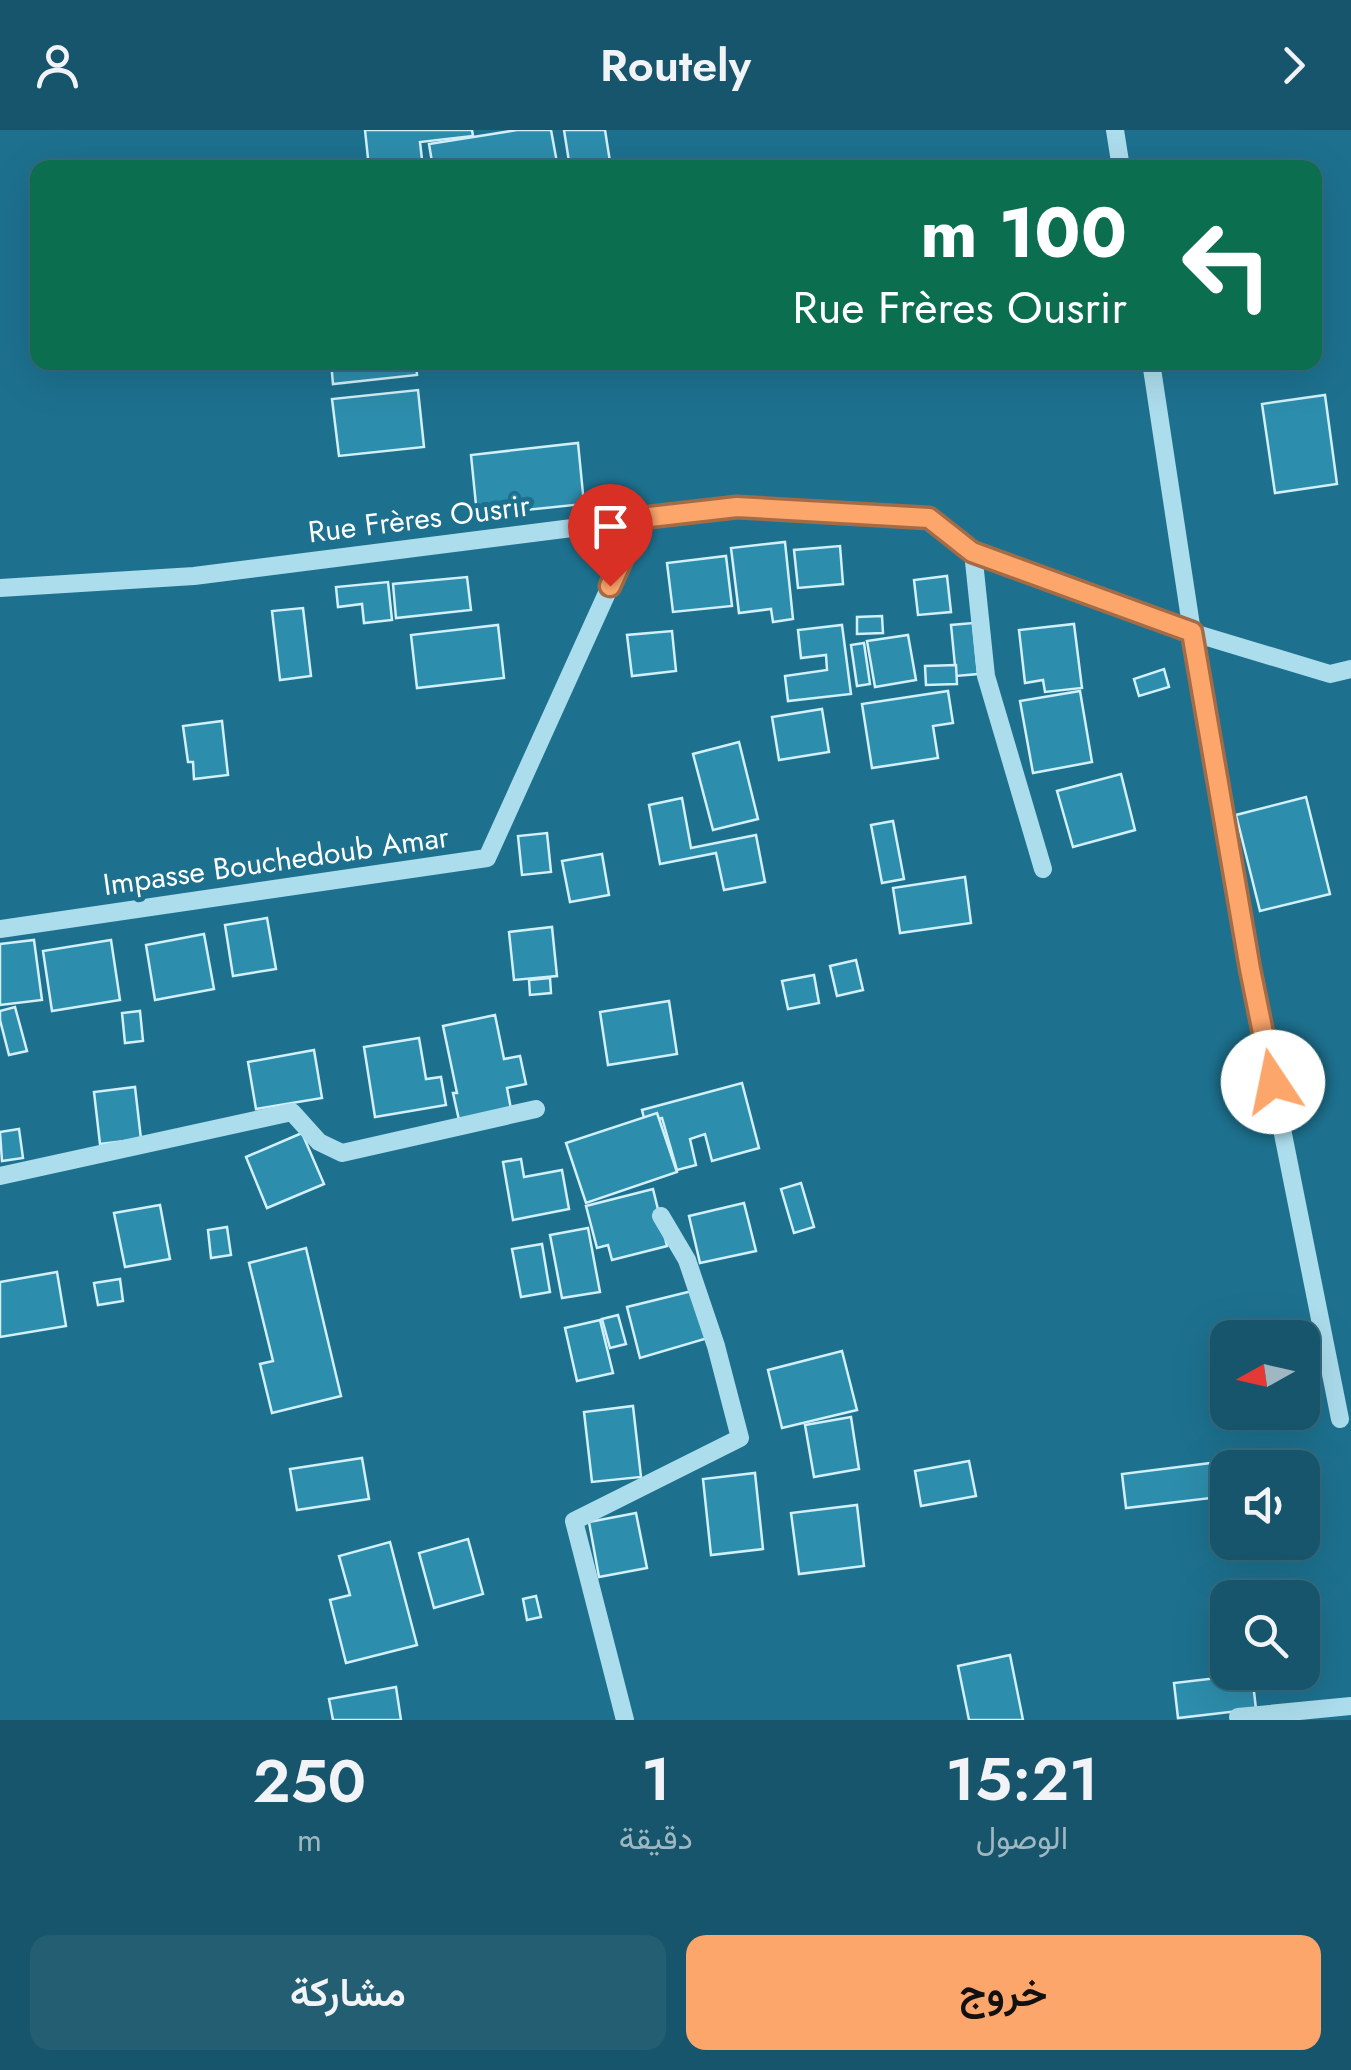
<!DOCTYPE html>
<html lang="ar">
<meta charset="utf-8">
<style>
body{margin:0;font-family:Jost,Vazirmatn,sans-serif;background:#235e73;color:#f1f3f6;direction:rtl;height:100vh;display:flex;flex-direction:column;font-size:38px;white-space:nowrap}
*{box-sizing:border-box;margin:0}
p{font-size:32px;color:#9eb7c1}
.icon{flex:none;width:55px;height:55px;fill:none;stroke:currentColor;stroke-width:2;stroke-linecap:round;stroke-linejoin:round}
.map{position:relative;height:1590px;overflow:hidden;direction:ltr}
.drawer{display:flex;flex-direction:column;background:#16556b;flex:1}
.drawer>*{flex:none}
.top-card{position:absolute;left:30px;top:30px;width:1292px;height:210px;border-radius:20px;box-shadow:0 10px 40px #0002,0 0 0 2px #356b7e;direction:rtl;background:#0b6e4f;color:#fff;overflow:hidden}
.needle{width:65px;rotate:262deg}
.tools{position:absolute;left:1210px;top:1190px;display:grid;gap:20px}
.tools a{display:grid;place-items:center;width:110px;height:110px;border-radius:20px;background:#16556b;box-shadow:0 10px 40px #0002,0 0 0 2px #356b7e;font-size:50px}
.pin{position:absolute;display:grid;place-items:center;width:85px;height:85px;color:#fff;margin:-102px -42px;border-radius:50% 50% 50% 0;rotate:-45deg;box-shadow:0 0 10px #0007}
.pin .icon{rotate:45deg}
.me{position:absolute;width:110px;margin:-55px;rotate:349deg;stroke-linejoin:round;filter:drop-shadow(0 0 8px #0008)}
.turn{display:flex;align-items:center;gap:35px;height:210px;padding:0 30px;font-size:45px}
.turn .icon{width:130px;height:130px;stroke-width:2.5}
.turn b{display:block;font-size:70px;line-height:85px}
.eta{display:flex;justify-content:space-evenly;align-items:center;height:170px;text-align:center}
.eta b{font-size:60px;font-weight:600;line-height:70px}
.button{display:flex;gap:20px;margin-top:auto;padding:20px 30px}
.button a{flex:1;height:115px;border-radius:20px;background:#fca66b;color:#111;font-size:40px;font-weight:600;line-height:115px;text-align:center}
.button a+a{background:#235e73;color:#f1f3f6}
header{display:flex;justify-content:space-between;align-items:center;height:130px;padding:0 30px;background:#16556b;font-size:45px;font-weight:600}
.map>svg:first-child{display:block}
.building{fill:#2d8dac;stroke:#d2f0f9;stroke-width:2.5}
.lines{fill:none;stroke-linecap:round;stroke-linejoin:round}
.minor{stroke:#acdded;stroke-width:18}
.route-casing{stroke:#a46c46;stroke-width:25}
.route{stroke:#fca66b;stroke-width:18}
.labels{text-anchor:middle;stroke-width:10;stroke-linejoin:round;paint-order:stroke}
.street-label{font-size:30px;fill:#fff;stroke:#1d718f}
</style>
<header><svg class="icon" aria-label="forward" viewBox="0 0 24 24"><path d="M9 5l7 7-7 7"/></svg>Routely<svg class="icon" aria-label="person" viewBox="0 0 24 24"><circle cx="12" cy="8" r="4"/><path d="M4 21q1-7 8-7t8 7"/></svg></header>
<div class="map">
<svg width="1351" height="1590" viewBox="0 0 1351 1590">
<rect width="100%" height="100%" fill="#1d718f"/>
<g class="building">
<path d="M365 0H472L473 6 420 12 423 38H369Z"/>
<path d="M517 0H551L558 38H433L429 14Z"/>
<path d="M564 0H605L611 38H570Z"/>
<path d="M331 232H416L417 245 333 254Z"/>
<path d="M418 260 424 317 339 326 332 269Z"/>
<path d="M1325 265 1337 354 1275 363 1262 274Z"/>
<path d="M578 313 584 374 477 385 471 325Z"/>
<path d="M785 412 793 489 773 492 771 479 739 483 731 418Z"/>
<path d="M840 416 843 454 798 458 794 420Z"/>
<path d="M726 426 732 476 673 482 667 433Z"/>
<path d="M947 446 951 482 918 485 914 450Z"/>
<path d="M467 447 471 480 396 488 393 454Z"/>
<path d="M388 452 392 490 364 493 362 474 338 477 336 457Z"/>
<path d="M303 478 311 546 280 550 272 481Z"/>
<path d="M882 486 883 503 857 504V487Z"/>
<path d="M973 493 978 544 956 546 951 495Z"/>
<path d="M1074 494 1082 558 1045 562 1043 550 1025 553 1019 500Z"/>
<path d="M498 495 504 548 417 558 411 505Z"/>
<path d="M842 495 851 564 788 571 785 546 827 540 826 525 801 528 798 500Z"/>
<path d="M672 501 676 541 632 546 627 505Z"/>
<path d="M908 505 916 550 875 557 867 511Z"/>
<path d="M864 513 870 554 857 556 851 515Z"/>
<path d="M956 535 957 554 926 555 925 536Z"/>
<path d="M1164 539 1169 557 1139 566 1134 549Z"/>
<path d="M948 561 953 593 933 596 938 628 872 638 862 574Z"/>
<path d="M1080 561 1092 632 1033 643 1020 571Z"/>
<path d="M822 579 829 622 779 630 772 587Z"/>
<path d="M222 591 228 645 194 649 193 632H188L183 596Z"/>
<path d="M739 612 758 689 713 700 693 624Z"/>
<path d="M1121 644 1135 700 1073 717 1057 661Z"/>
<path d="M1306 667 1330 764 1260 781 1236 685Z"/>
<path d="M682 668 691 718 756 705 765 752 724 760 716 723 660 734 649 675Z"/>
<path d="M893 691 904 749 882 753 871 695Z"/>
<path d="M547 703 551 742 522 745 518 706Z"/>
<path d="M602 724 609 765 570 772 562 731Z"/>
<path d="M965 747 971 793 900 803 893 758Z"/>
<path d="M267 788 276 839 233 846 225 795Z"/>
<path d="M552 797 557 846 514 850 509 802Z"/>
<path d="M204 804 214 859 155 870 146 815Z"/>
<path d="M34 810 42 870 0 875V814Z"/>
<path d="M111 810 120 870 52 881 43 821Z"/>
<path d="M856 830 863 860 837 866 830 836Z"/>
<path d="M814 845 819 873 788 879 782 851Z"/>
<path d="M550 848 551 863 530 865 529 850Z"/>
<path d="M669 871 677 924 608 935 600 882Z"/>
<path d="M15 877 27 921 9 925 0 890V881Z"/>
<path d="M140 881 143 911 125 913 122 883Z"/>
<path d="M495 885 504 929 520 926 526 954 507 958 511 979 459 990 453 963H457L443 896Z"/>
<path d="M419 908 426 949 441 947 446 975 375 987 364 917Z"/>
<path d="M314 920 322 968 256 979 248 932Z"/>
<path d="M742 953 759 1018 712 1031 705 1004 690 1009 696 1035 677 1040 662 988 645 992 642 980Z"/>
<path d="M135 957 141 1009 100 1014 94 962Z"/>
<path d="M657 983 677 1042 586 1073 566 1013Z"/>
<path d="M19 999 23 1028 2 1031 0 1002Z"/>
<path d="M302 1003 324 1054 267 1078 246 1027Z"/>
<path d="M521 1029 524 1047 562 1040 569 1079 513 1090 503 1032Z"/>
<path d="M801 1053 814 1097 794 1103 781 1059Z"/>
<path d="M653 1059 667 1116 612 1130 608 1115 597 1118 586 1076Z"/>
<path d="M744 1073 756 1121 700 1133 689 1086Z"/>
<path d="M160 1075 170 1129 125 1137 114 1083Z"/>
<path d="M227 1097 231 1125 211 1128 208 1100Z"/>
<path d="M588 1098 600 1162 562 1168 550 1105Z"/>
<path d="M542 1114 550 1162 521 1167 512 1119Z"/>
<path d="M306 1118 341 1266 272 1283 260 1234 273 1231 249 1133Z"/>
<path d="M57 1142 66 1196 0 1207V1152Z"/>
<path d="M120 1149 123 1171 98 1175 94 1153Z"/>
<path d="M692 1161 708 1208 640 1228 627 1177Z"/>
<path d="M618 1185 626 1214 610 1218 602 1189Z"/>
<path d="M600 1190 613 1243 577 1251 565 1198Z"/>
<path d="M842 1221 857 1280 782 1298 768 1240Z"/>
<path d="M633 1276 641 1347 592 1352 584 1282Z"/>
<path d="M851 1287 859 1339 814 1347 805 1295Z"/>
<path d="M362 1328 369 1369 297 1380 290 1339Z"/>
<path d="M1243 1329 1244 1338H1228V1366L1126 1378 1122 1344Z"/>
<path d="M969 1331 976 1366 921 1376 915 1341Z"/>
<path d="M755 1343 763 1419 711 1425 703 1349Z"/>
<path d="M857 1375 864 1436 799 1444 791 1383Z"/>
<path d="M636 1383 647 1438 599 1447 589 1392Z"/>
<path d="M468 1409 483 1464 434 1478 419 1423Z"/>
<path d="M390 1412 417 1515 346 1533 330 1470 350 1465 339 1426Z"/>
<path d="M536 1466 541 1487 527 1490 523 1469Z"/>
<path d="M1010 1525 1023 1590H969L958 1536Z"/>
<path d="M1252 1544 1256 1579 1178 1588 1174 1553Z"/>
<path d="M396 1557 401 1590H333L329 1569Z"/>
</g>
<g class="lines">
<g class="minor">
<path d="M1115 0 1121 38"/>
<path d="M1151 232 1192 502 1250 839 1340 1289"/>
<path d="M973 422 986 546 1043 739"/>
<path d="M0 458 194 446 737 377 929 388 973 422 1174 497 1330 544 1351 539"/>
<path d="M0 799 487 728 641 388"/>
<path d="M0 1046 292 982 319 1012 342 1023 536 979"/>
<path d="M1238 1587 1351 1576"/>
<path d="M625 1590 574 1391 740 1308 716 1216 687 1130 661 1086"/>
</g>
</g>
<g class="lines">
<defs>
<path id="route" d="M610 456 641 388 737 377 929 388 972 422 1192 502 1250 839 1273 952"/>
</defs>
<use href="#route" class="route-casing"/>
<use href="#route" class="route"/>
</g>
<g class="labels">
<g class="street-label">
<text transform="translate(419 389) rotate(-7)" y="10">Rue Frères Ousrir</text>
<text transform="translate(276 731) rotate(-8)" y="10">Impasse Bouchedoub Amar</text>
</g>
</g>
</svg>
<div class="tools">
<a><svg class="needle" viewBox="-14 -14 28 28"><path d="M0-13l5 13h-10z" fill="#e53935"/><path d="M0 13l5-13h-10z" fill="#9eb7c1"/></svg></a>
<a><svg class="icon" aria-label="sound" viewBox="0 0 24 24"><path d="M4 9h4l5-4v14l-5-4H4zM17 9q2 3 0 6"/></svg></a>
<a><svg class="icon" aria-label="search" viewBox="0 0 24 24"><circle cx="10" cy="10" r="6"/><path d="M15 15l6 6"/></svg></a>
</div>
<div class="pin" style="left:610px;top:456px;background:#d93025"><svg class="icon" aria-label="arrive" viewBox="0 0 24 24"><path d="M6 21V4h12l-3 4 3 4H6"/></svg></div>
<svg class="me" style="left:1273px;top:952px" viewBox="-20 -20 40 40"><circle r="19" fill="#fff"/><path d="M0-13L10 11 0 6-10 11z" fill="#fca66b"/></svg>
<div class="top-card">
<div class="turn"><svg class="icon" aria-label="left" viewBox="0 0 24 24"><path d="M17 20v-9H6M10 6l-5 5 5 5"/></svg><div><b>100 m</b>Rue Frères Ousrir</div></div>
</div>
</div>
<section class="drawer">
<div class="eta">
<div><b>15:21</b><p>الوصول</p></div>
<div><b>1</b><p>دقيقة</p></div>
<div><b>250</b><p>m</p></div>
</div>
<div class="button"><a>خروج</a><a>مشاركة</a></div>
</section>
